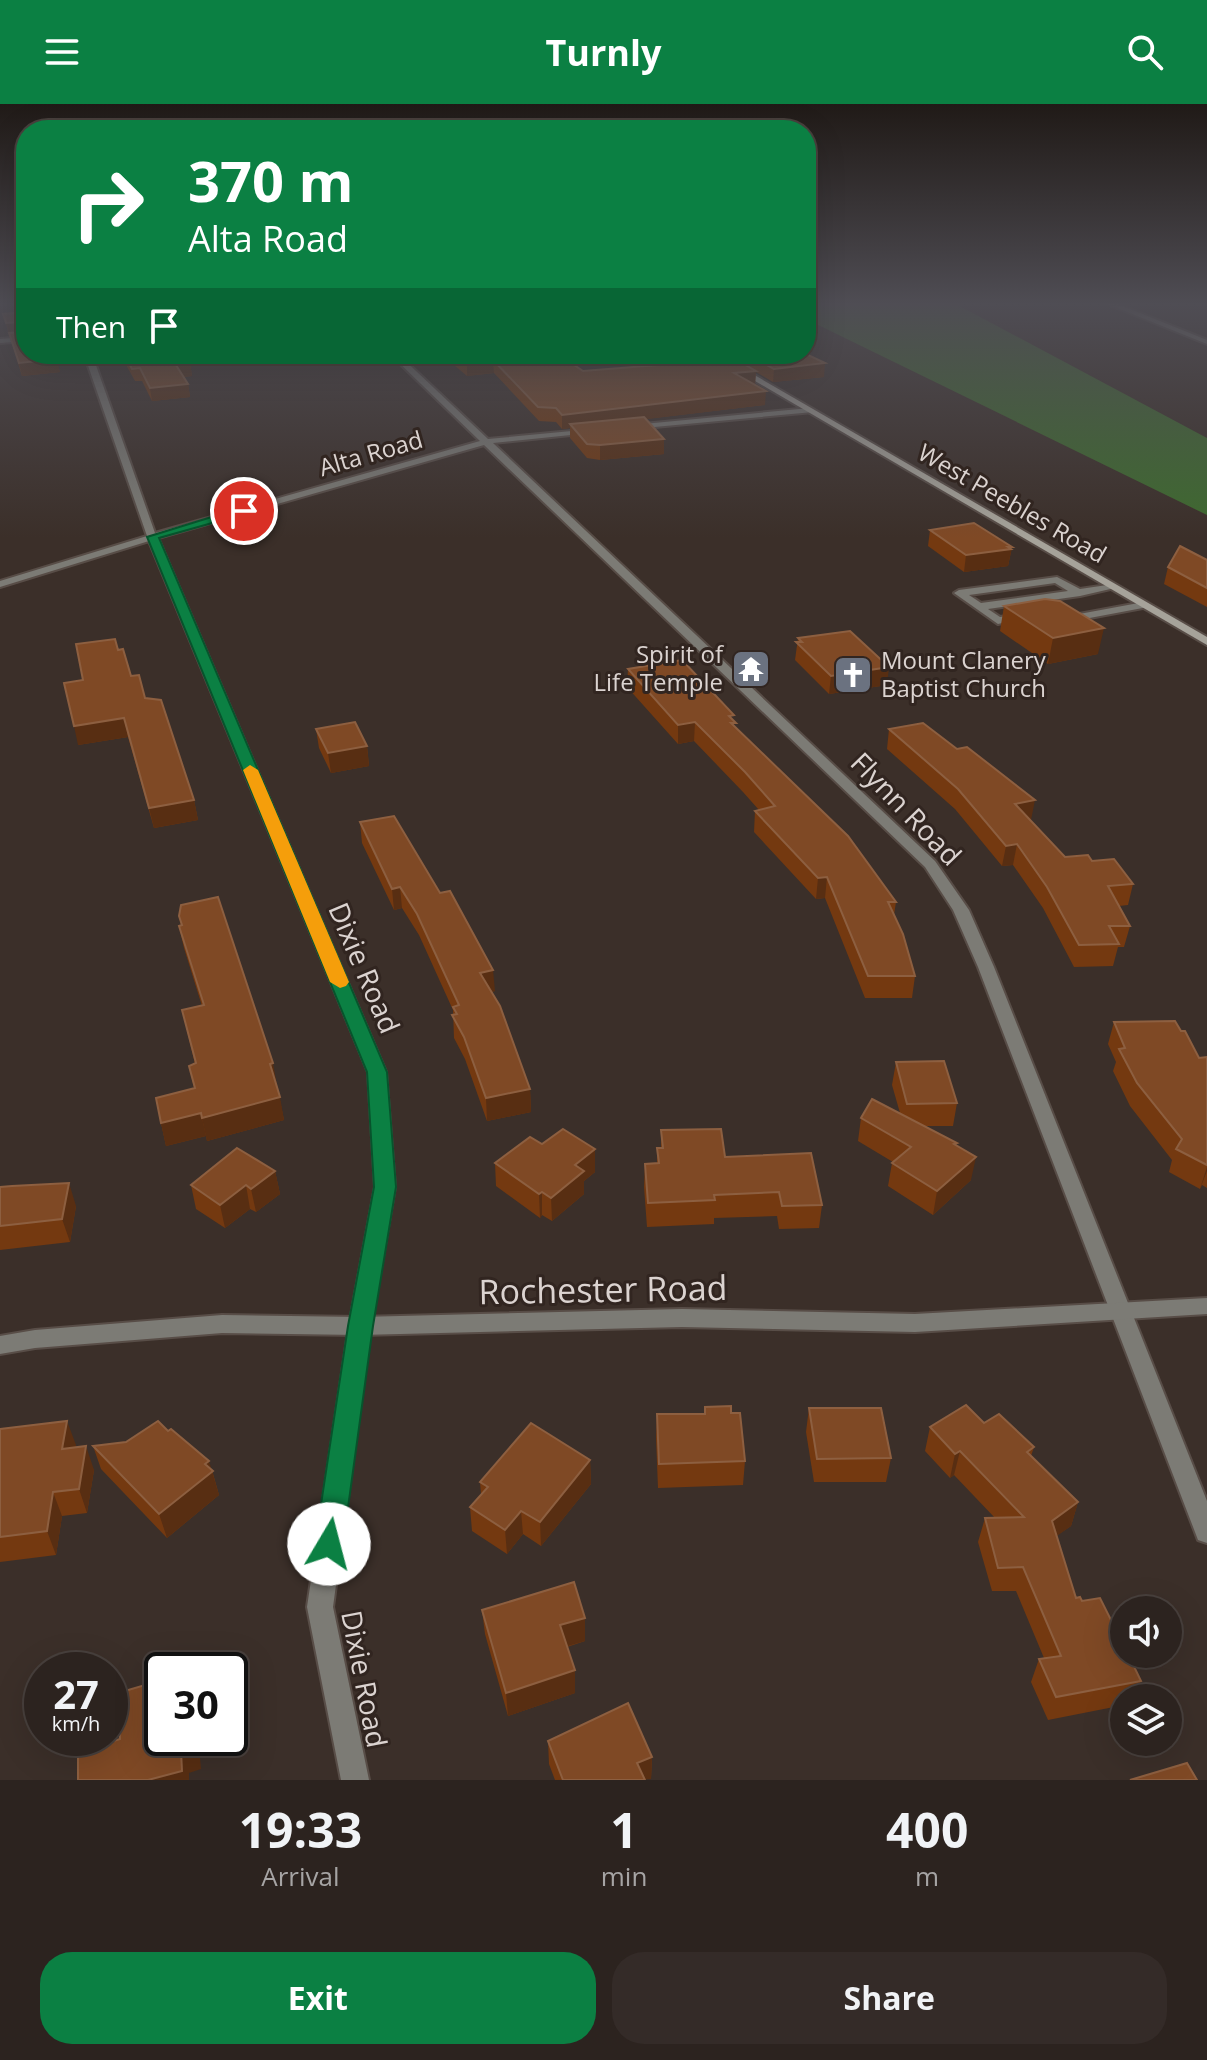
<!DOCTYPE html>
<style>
body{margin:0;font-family:"Open Sans",sans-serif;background:#342b28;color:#f1f3f6;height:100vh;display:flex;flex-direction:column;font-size:30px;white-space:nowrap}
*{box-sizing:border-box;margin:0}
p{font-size:26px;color:#a6a4a4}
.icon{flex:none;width:44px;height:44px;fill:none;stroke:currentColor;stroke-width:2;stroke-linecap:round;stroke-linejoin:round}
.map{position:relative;height:1676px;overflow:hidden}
.sheet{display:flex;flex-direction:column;background:#2c231f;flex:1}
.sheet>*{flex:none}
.hud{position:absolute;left:16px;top:16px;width:800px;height:244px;border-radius:32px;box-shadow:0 8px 32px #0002,0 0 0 2px #48403d;background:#0b8043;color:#fff;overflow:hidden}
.fabs{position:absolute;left:1110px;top:1492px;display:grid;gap:16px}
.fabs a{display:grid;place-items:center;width:72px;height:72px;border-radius:50%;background:#2c231f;box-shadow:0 8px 32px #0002,0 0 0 2px #48403d;font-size:40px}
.speed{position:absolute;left:24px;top:1548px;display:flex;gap:16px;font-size:40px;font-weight:700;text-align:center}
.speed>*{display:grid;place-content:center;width:104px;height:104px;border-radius:50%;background:#2c231f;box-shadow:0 8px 32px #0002,0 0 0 2px #48403d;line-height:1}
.speed small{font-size:20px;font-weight:400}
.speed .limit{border:4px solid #111;border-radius:12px;background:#fff;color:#111}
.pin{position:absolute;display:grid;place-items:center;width:68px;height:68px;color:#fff;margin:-34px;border:4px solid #fff;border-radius:50%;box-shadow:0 2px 8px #0007}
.me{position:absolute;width:88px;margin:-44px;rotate:8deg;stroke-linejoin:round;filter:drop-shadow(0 0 6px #0008)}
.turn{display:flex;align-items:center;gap:28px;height:168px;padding:0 40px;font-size:36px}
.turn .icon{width:104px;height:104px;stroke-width:2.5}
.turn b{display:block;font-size:56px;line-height:68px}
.then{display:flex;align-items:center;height:76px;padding:0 40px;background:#0003;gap:16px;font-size:30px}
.eta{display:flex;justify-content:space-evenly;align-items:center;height:136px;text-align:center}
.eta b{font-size:48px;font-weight:700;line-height:56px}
.button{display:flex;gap:16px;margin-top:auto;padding:16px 40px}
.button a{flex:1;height:92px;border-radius:32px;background:#0b8043;color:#fff;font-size:32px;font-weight:700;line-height:92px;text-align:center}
.button a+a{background:#342b28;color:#f1f3f6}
header{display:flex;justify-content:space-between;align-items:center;height:104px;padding:0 40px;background:#0b8043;color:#fff;font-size:36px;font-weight:700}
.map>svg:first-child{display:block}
.forest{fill:#3e6a2e}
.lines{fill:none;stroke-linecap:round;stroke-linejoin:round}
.service-casing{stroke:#584d47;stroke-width:4}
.minor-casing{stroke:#584d47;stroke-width:4}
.tertiary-casing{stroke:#584d47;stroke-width:4}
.secondary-casing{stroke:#584d47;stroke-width:4}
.service{fill:#7c7b75;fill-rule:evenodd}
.minor{fill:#7c7b75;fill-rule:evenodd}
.tertiary{fill:#7c7b75;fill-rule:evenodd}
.secondary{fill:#a6a39a;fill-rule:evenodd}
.wall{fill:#743910}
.shaded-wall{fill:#582e12}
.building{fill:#7f4925;stroke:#8d5f40;stroke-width:2}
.route{fill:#0b8043;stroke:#07532c;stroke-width:2}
.slow{fill:#f59e0b}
.labels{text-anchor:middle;stroke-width:6;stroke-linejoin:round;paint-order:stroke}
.far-street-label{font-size:24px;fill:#dbd3d0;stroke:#312520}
.far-poi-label{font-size:24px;fill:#dbd3d0;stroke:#312520;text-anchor:end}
.street-label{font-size:28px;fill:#dbd3d0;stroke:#312520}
.near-street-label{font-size:34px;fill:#dbd3d0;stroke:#312520}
</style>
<header><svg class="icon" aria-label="menu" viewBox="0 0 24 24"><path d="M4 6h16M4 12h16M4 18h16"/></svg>Turnly<svg class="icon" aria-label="search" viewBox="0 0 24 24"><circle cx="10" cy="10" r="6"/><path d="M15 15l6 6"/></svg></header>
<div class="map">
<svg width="1207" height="1676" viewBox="0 0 1207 1676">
<rect width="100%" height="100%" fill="#3b2f29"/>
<path class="forest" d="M806 199H954L1207 334V411L806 215Z"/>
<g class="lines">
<defs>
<g id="service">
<path d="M1105 199H1115L1207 236V240Z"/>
<path d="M1057 473 1080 485 1114 480 1119 483 1080 492 988 505 1000 513 1021 510 1027 513 998 520 954 489 959 486ZM1055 479 1068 487 981 499 969 491Z"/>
<path d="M1144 498 1149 501 1148 503 1063 519 1057 516 1063 513Z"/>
</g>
<g id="minor">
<path d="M84 250H92L155 429 480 337 390 250H398L488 335 593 325 590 329 493 339 935 757 969 806 994 863 1207 1397V1439L1198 1436 1195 1428 978 863 953 806 925 763 484 341 158 434 386 968 395 1083 371 1222 333 1503 369 1676H341L307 1503 349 1222 375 1083 368 968 149 437 0 483V477L147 432Z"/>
<path d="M810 304 813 308 633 325 629 323 633 321Z"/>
</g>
<g id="tertiary">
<path d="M26 233V237L0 239V235Z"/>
<path d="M1207 1194V1210L915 1228 682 1223 360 1231 222 1229 35 1244 0 1250V1232L35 1226 222 1211 360 1213 682 1205 915 1210Z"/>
</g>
<path id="secondary" d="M709 250H718L1207 533V541Z"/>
</defs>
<use href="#service" class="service-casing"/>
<use href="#minor" class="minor-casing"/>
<use href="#tertiary" class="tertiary-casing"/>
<use href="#secondary" class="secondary-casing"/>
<use href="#service" class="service"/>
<use href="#minor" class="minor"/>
<use href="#tertiary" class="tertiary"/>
<use href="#secondary" class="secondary"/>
</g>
<g class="wall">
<path d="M26 208 60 268 22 272 3 210Z"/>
<path d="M120 250H184L190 259 192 272 183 273 188 280 190 293 152 297 142 277H135Z"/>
<path d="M441 250H558L583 267 665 261 648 250H806L824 273 773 278 756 268 755 280 765 301 645 315 664 335V350L600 356 587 354 570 334V324L562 325 556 318 539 317 494 269 467 272Z"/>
<path d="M930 426 1012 443 1008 462 964 468 928 442Z"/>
<path d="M1207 456V503L1164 480 1168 463Z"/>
<path d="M1004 502 1098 550 1048 560 1000 527Z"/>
<path d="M798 534 887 581 829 590 795 556Z"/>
<path d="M118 546 131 572 145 594 194 696 198 716 154 724 128 633 78 641 83 576Z"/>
<path d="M628 565 733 616 735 624 896 798 894 811 915 872 912 894H865L825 794 816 795 754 728 755 707 759 706 743 688 694 637 678 640 627 583Z"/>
<path d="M316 625 367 642 369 662 331 669 319 644Z"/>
<path d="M889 625 1031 716H1030L1065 753 1092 757 1133 780 1128 801 1119 802 1130 822 1124 843H1118L1113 862 1074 863 1043 804 1013 761 1002 762 955 705 887 645Z"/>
<path d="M360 718 495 887 491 888 530 985 531 1008 487 1017 465 955 454 934 453 906 419 831 402 804 394 806 362 739Z"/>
<path d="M179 812 277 982 284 1016 207 1037 206 1032 166 1042 161 1019 194 984 189 962 195 960 182 906 202 902 184 844 179 822H181Z"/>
<path d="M1114 918 1181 927 1199 954 1207 953V1084L1202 1081 1200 1085 1169 1068 1172 1056 1130 1002 1113 967 1116 958 1108 940Z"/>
<path d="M896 958 957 999 953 1022H925L957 1039 956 1041 971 1076 933 1111 888 1082 892 1059 893 1058 858 1037 861 1014 900 1009 892 981Z"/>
<path d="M661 1026 725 1053 822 1101 819 1124 779 1125 777 1112 714 1114V1120L647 1123 644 1083 645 1060 657 1059V1044H661Z"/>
<path d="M495 1059 595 1068 584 1077V1090L552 1117 542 1111 540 1114 496 1082Z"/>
<path d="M275 1067 280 1090 256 1108 250 1105 225 1124 196 1105 191 1081Z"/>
<path d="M0 1083 76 1102 70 1138 0 1146Z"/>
<path d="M705 1303 745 1357 743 1381 658 1384 656 1334 657 1310H704Z"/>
<path d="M809 1304 891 1354 886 1378H814L806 1328Z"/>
<path d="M984 1319 1034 1343 1031 1352 1078 1398 1071 1422 1056 1432 1076 1494 1082 1497 1141 1577 1134 1594H1124V1601L1048 1616 1031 1578 1039 1555 1044 1554 1016 1487H992L978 1438 985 1414H995L954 1371 950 1374 925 1347 930 1323Z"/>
<path d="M0 1325 76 1341 75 1343 94 1366 87 1409 62 1412 56 1451 0 1458Z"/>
<path d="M168 1327 212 1366 219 1391 167 1434 101 1365 93 1342 126 1338Z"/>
<path d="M590 1356 591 1380 541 1442 523 1430 507 1450 472 1427 470 1403 481 1390 480 1378Z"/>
<path d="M482 1506 585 1537 567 1543 575 1566V1589L508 1612 485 1530Z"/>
<path d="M548 1637 652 1653 651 1675 555 1676 549 1660Z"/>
</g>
<g class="shaded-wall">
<path d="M23 218 26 230 9 231 6 219Z"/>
<path d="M57 255 60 268 22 272 19 259Z"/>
<path d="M493 256 494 269 467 272V259Z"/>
<path d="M190 259 192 272 178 273 176 261Z"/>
<path d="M825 259 824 273 773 278 774 265Z"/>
<path d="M756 267 755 280 734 269Z"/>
<path d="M188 280 190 293 152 297 150 284Z"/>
<path d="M766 287 765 301 573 324 570 320V324L562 325V311Z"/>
<path d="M664 335V350L600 356V341Z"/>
<path d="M1012 443 1008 462 964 468 966 451Z"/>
<path d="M1104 524 1098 550 1048 560 1053 534Z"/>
<path d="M889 563 887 581 829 590 831 572Z"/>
<path d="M124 614 128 633 78 641 74 622Z"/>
<path d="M695 618 694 637 678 640V621Z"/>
<path d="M367 642 369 662 331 669 328 649Z"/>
<path d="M194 696 198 716 154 724 149 704Z"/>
<path d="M1035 696 1031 716 1011 720 1015 700Z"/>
<path d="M1017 740 1013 761 1002 762 1006 742Z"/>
<path d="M827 773 825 794 816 795 818 774Z"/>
<path d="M400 783 402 804 394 806 392 785Z"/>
<path d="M493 866 495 887 481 891 480 869Z"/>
<path d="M273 959 277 982 270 960Z"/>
<path d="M530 985 531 1008 487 1017 486 994Z"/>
<path d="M280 993 284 1016 207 1037 202 1014Z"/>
<path d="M201 1009 206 1032 166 1042 161 1019Z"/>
<path d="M595 1045V1068L584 1077V1090L552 1117 551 1094 575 1061Z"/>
<path d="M976 1053 971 1076 933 1111 937 1087Z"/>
<path d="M1207 1063V1067L1200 1085Z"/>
<path d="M275 1067 280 1090 256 1108 251 1085Z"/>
<path d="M69 1079 76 1102 70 1138 62 1115Z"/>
<path d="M246 1081 250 1105 225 1124 220 1101Z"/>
<path d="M542 1088V1111L540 1114 539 1090Z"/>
<path d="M67 1317 76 1341 71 1369 62 1345Z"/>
<path d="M86 1342 94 1366 87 1409 79 1385Z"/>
<path d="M960 1347 954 1371 950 1374 955 1350Z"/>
<path d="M590 1356 591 1380 541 1442 540 1418Z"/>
<path d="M209 1357 219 1391 167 1434 159 1410Z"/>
<path d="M53 1388 62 1412 56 1451 47 1427Z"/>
<path d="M1078 1398 1071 1422 1044 1441 1052 1417Z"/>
<path d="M521 1407 523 1430 507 1450 505 1426Z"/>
<path d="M585 1514V1537L561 1544 560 1521Z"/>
<path d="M575 1566V1589L508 1612 506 1589Z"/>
<path d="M192 1634H202L203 1641 199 1643 201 1665 189 1669V1676H148Z"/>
<path d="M652 1653 651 1675 637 1676V1659Z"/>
</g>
<g class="building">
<path d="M26 208V221L23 218 6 219 3 210Z"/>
<path d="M26 222V250H55L57 255 19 259 9 229 24 228Z"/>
<path d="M124 250H184L190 259 176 261 188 280 150 284 140 264 132 265Z"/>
<path d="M455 250H558L583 267 684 259 669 250H726L756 267 734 269 766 287 562 311 556 304 538 303 493 256 467 259Z"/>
<path d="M747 250H806L825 259 774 265Z"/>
<path d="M644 313 664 335 600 341 587 340 570 320Z"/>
<path d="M974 419 1012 443H1008L1011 445 966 451 930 426Z"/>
<path d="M1180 442 1207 456V484L1168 463Z"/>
<path d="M1045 495 1060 497 1104 524 1053 534 1004 502Z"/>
<path d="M850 527 889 563 831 572 796 538H802L798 534Z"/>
<path d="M115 535 118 546 123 545 131 572 139 571 145 594 161 596 194 696 149 704 124 614 74 622 64 579 83 576 76 540Z"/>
<path d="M682 556 734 611 729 612 736 619H731L848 732 896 798H888L903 830 915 872H868L827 773 818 774 755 707 775 702 745 668 695 618 678 621 628 565Z"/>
<path d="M355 618 367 642 328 649 316 625Z"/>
<path d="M923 619 957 645 967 643 1035 696 1015 700 1065 753 1088 751 1092 757 1114 755 1133 780 1108 782 1130 822H1109L1119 840 1079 841 1047 783 1017 740 1006 742 958 685 889 625Z"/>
<path d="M394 712 440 789 450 787 493 866 480 869 500 902 530 985 486 994 464 933 452 911 457 910 453 903 459 901 417 810 400 783 392 785 360 718Z"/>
<path d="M218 793 273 959 270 960 280 993 202 1014 201 1009 161 1019 156 994 195 984 189 962 196 959 182 906 204 901 179 822 182 821 179 812 181 801Z"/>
<path d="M1175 917 1181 927H1185L1199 954 1207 953V1061L1176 1045 1182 1035 1137 979 1119 945 1125 944 1114 918Z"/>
<path d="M944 957 957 999 907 1000 896 958Z"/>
<path d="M872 995 957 1039 954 1040 976 1053 937 1087 892 1059 911 1043 861 1014Z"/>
<path d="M563 1025 595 1045 575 1061 584 1067 551 1094 542 1088 539 1090 495 1059 530 1033 542 1040Z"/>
<path d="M721 1025 725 1053 811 1049 822 1101 782 1102 779 1088 714 1091 715 1096 648 1099 645 1060 659 1059 657 1044H663L661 1026Z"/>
<path d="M237 1044 275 1067 251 1085 246 1081 220 1101 191 1081Z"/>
<path d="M69 1079 62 1115 0 1122V1083L12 1082Z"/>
<path d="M966 1301 984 1319 999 1310 1034 1343 1027 1348 1078 1398 1052 1417 1076 1494 1080 1493 1082 1497 1100 1494 1124 1542V1550H1128L1141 1577 1056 1593 1039 1555 1061 1552 1023 1463 998 1464 985 1414 1024 1413 960 1347 955 1350 930 1323Z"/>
<path d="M731 1302V1309H740L745 1357 659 1360 657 1310H705V1303Z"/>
<path d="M809 1304H881L891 1354 817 1355Z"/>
<path d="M67 1317 62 1345 86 1342 79 1385 53 1388 47 1427 0 1433V1325Z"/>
<path d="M158 1317 168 1327 171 1325 209 1357 205 1360 213 1367 159 1410 93 1342 126 1338Z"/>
<path d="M531 1319 590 1356 540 1418 521 1407 505 1426 470 1403 488 1383 480 1378Z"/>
<path d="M574 1478 585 1514 560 1521 575 1566 506 1589 482 1506Z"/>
<path d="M162 1576V1634H192L193 1642 181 1647 182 1667 148 1676H78V1648L120 1635 118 1589Z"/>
<path d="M628 1599 652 1653 637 1659 645 1676H563L548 1637Z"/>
<path d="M1187 1659 1197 1676H1130Z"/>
</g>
<linearGradient id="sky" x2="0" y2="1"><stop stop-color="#201a17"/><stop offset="0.46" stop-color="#4f4d54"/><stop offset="1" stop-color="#4f4d54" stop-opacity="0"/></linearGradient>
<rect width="1207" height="434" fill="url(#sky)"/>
<path class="route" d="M244 403 248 404V409L159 434 387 968 396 1083 373 1222 343 1440 339 1450 329 1454 319 1450 315 1440 348 1222 374 1083 367 968 147 433Z"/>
<path class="slow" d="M250 661 258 666 349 878 346 882 340 884 330 878 243 666Z"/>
<defs>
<symbol id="temple-square" viewBox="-11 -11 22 22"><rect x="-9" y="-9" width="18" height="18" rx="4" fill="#6b7280" stroke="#312520"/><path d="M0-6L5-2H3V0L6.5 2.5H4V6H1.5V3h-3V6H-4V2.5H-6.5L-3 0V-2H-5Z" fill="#fff"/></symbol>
<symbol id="church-square" viewBox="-11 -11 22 22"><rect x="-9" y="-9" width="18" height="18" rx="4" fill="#6b7280" stroke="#312520"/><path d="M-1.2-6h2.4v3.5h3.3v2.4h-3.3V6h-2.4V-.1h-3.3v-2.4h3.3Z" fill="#fff"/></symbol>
</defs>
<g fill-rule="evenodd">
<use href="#temple-square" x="729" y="543" width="44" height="44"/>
<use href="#church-square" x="831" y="549" width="44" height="44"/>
</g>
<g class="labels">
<g class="far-street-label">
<text transform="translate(371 350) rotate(-16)" y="8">Alta Road</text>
<text transform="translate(1012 400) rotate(30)" y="8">West Peebles Road</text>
</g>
<g class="far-poi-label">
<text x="723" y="559">Spirit of<tspan x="723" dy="28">Life Temple</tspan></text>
<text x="881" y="565" text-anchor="start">Mount Clanery<tspan x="881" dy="28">Baptist Church</tspan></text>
</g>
<g class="street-label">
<text transform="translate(906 705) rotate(46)" y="10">Flynn Road</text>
<text transform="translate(364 864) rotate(67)" y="10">Dixie Road</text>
<text transform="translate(364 1575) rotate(79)" y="10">Dixie Road</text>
</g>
<g class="near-street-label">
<text transform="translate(603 1186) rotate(-1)" y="12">Rochester Road</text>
</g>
</g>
</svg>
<div class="fabs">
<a><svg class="icon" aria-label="sound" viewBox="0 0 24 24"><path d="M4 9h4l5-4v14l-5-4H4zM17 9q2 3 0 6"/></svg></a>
<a><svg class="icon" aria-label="layers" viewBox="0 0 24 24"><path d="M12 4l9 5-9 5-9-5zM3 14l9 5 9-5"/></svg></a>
</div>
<div class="speed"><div>27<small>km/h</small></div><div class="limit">30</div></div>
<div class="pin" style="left:244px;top:407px;background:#d93025"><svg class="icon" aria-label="arrive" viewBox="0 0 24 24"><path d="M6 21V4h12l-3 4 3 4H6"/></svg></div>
<svg class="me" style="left:329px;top:1440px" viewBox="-20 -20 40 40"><circle r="19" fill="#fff"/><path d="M0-13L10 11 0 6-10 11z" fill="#0b8043"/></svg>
<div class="hud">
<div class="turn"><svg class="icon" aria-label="right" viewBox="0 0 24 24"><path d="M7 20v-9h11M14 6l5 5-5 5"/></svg><div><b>370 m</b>Alta Road</div></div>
<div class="then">Then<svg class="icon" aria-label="arrive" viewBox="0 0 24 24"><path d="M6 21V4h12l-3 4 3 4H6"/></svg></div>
</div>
</div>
<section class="sheet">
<div class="eta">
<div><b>19:33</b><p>Arrival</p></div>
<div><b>1</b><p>min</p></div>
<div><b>400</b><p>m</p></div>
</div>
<div class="button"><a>Exit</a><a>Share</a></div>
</section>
